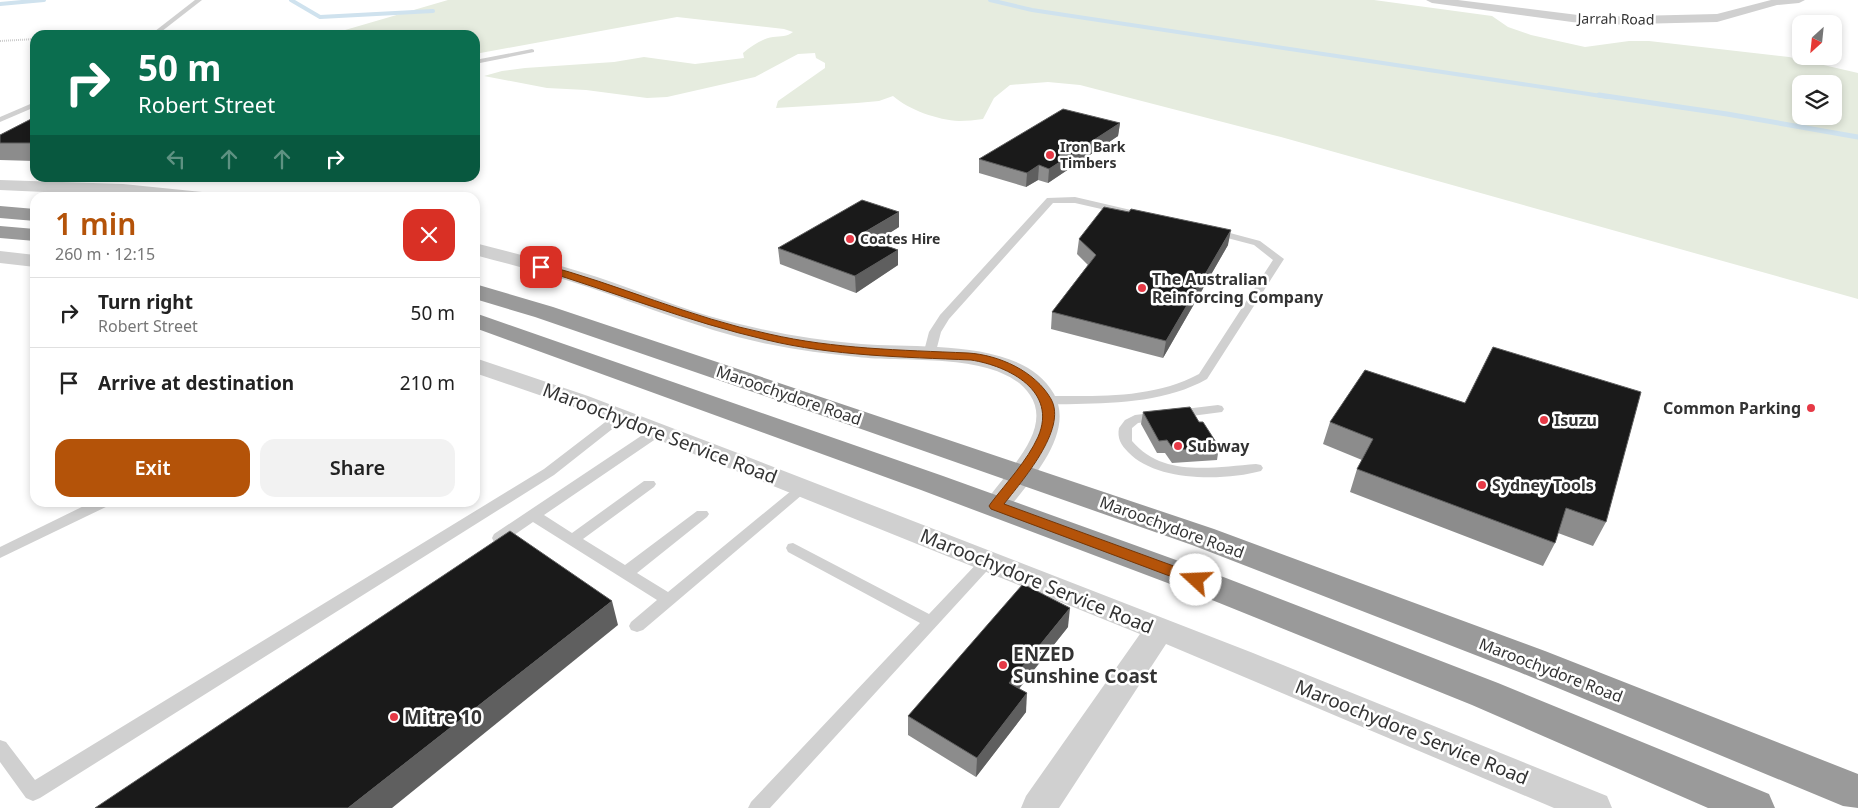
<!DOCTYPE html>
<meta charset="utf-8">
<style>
body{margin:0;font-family:"Noto Sans",sans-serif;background:#f2f2f2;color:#222;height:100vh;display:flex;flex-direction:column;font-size:19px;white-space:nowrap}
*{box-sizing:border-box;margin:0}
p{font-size:16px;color:#767676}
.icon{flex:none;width:28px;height:28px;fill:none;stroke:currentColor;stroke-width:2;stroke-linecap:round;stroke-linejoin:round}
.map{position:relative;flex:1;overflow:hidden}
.panel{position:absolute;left:30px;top:192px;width:450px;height:315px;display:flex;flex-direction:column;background:#fff;border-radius:15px;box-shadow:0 2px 8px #0003}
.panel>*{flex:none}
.banner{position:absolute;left:30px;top:30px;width:450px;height:152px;border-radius:15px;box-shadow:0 2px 8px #0003;background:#0b6e4f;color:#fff;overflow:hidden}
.needle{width:32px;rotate:207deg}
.fabs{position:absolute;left:1792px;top:15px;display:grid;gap:10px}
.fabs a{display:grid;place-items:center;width:50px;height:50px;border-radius:10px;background:#fff;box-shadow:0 2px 8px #0003;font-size:25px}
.pin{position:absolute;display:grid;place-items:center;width:42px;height:42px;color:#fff;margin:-21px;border-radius:10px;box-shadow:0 2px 8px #0006}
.me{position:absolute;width:55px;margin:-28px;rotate:290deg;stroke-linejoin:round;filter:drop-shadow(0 0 4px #0008)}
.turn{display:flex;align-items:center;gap:18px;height:105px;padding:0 25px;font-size:22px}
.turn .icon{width:65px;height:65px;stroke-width:2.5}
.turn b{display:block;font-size:35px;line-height:42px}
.lanes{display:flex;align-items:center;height:48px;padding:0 25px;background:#0003;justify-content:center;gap:25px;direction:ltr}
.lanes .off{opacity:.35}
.round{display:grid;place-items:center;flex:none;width:52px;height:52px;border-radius:15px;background:#f2f2f2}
.summary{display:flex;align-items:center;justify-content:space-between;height:85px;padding:0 25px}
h1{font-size:30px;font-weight:600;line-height:38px;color:#b45309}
.primary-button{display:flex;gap:10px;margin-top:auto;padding:10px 25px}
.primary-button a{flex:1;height:58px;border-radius:15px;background:#b45309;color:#fff;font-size:20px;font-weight:600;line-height:58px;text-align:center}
.primary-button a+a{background:#f2f2f2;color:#222}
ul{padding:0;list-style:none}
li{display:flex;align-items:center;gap:15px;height:70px;padding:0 25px;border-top:1px solid #e0e0e0}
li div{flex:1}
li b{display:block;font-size:19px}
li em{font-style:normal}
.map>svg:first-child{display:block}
.green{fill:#e6ecdf;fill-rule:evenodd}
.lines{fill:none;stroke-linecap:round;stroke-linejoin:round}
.stream-far1{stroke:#cfe2ee;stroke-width:4}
.stream{stroke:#cfe2ee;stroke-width:5}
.path{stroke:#cdcdcd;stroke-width:2;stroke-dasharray:1 1;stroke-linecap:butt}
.lane{fill:#d0d0d0;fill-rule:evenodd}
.street{fill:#d0d0d0;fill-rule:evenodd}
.highway{fill:#9a9a9a;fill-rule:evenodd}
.wall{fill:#8c8c8c}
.shaded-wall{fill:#5f5f5f}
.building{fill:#1a1a1a;stroke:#5f5f5f}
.route{fill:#b45309;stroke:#753606}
.poi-dot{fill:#e63946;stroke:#fff;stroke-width:2}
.labels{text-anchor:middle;stroke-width:5;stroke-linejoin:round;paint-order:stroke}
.far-street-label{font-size:14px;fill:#333;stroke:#fff}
.far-poi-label{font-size:14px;font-weight:bold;fill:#333;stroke:#fff;text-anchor:start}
.poi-label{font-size:16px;font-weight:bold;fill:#333;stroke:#fff;text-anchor:start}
.street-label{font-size:16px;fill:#333;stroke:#fff}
.near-street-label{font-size:19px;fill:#333;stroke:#fff}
.near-poi-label{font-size:19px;font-weight:bold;fill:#333;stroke:#fff;text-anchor:start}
</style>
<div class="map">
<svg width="1858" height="808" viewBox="0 0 1858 808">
<rect width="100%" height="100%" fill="#fff"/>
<path class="green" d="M448 0H1374L1492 16 1508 27 1531 35 1585 47 1629 41H1649L1789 57 1858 73V299L1281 137 1080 85 1048 82 1010 85 994 98 983 119C975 120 967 121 959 121 938 120 909 110 893 96L879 101 857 103 776 108 778 101 825 68V63L816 58 815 53 798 54 755 77 667 97 647 98 586 90 547 88 484 76 502 71 525 68 614 62 644 57 695 64 744 58 743 53C752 46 761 39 773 37 781 36 787 37 793 32L784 29 677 17 475 54V35H328ZM1801 84H1834V116H1801Z"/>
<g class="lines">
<g class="stream-far1">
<path d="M291 0 320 17 433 11"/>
<path d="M990 0 1032 10 1608 97"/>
<path d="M0 4 44 0"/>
</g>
<path class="stream" d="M1599 95 1727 114 1858 137"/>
<path class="path" d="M0 41 35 39"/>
<g class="lane">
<path d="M195 0H202L157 35H150Z"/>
<path d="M532 49 534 50V52L475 64V60Z"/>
<path d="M35 102V107L0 122V117Z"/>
<path d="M1075 197 1148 214 1150 216 1145 219 1075 203H1053L949 319 941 332 935 355 929 359 925 357 923 355 929 332 940 315 1047 198Z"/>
<path d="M1215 229 1260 241 1284 259 1207 379C1168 401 1121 403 1076 404 1065 404 1052 405 1042 403L1040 400 1046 396C1097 396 1153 399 1199 374L1273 260 1254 245 1212 234V230Z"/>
<path d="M1218 405 1222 406 1224 409 1222 412 1138 423 1132 428V441C1163 478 1214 467 1256 464L1261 465 1263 468 1261 471C1224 481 1156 482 1128 452 1121 445 1117 438 1119 428L1125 420 1135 415Z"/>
<path d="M621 412 627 416 625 419 554 475 40 798 33 801 26 798 0 762V740L6 742 35 780 544 469 617 413Z"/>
<path d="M658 427 664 431 663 434 544 515 572 533 644 481H654L656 484 654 487 583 539 625 565 697 511H707L709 514 707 517 637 573 668 592 797 486H807L809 489 643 630 637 632 631 630 629 626 631 622 657 600 533 522 504 542 499 543 494 542 492 538 494 534 653 428Z"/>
<path d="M92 502H112L110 505 0 558V547Z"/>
<path d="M793 543 929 614 983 557 988 556 993 557 996 561 770 808H748L751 802 920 623 788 552 786 548 788 544Z"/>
</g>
<g class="street">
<path d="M1426 0H1458L1594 17 1717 14 1771 0H1805L1799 3 1777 5 1717 22 1594 25 1432 3Z"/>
<path d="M0 180 123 184 212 193 218 194 220 198C147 198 74 193 0 190Z"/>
<path d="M475 243C510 252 546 261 581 272 624 285 666 303 709 316 758 330 810 340 861 344 916 349 1022 337 1054 394 1076 434 1028 483 1006 512L996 515 986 512 983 506C1000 477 1055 432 1030 395 1001 351 905 363 858 357 828 354 798 350 768 344 699 330 634 301 566 280 536 271 505 263 475 255Z"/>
<path d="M0 251 35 255V267L0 263Z"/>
<path d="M475 358 588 396 743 455 1253 653 1607 796 1612 808H1554L1166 644 1059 808H1021L1026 796 1140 634 674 446 571 406 475 373Z"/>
</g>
<g class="highway">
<path d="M0 206 35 209V221L0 218Z"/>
<path d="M0 226 35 229V241L0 238Z"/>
<path d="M475 284 553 307 1214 529 1545 651 1858 774V808L1843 806 1519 672 1192 545 864 430 535 317 475 299Z"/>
<path d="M475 313 943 476 1226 578 1498 683 1769 794 1775 808H1708L1472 705 1202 596 921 490 475 328Z"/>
</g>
</g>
<g class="wall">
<path d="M35 117V161L0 160V135Z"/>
<path d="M1120 123 1118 136 1048 183 1038 180 1026 187 979 173V159Z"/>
<path d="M278 178H296L293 179Z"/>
<path d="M899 227 875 242 898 250V265L856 293 780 264 778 248Z"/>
<path d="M1079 239 1228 245 1163 358 1051 329 1052 312 1088 265 1077 254Z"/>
<path d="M1143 412 1199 422 1219 447 1217 460 1172 463 1165 453H1157L1141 424Z"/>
<path d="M1330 422 1606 522 1593 546 1558 533 1555 543 1543 566 1350 492 1357 469 1362 460 1323 444Z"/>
<path d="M1068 627 1019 689 1026 712 976 777 908 735V716Z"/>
</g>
<g class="shaded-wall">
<path d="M1120 123 1118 136 1048 183 1049 169Z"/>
<path d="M1039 165 1038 180 1026 187 1027 173Z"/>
<path d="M899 212V227L859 252 858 236Z"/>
<path d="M1231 230 1228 245 1163 358 1166 341Z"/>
<path d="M898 250V265L856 293 855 276Z"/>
<path d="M612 601 618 625 392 808H348Z"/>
<path d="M1070 608 1068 627 1008 702 1009 683Z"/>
<path d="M1027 693 1026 712 976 777 977 758Z"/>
</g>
<g class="building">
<path d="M1063 109 1120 123 1049 169 1039 165 1027 173 979 159Z"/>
<path d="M35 117V143H0V135Z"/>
<path d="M862 200 899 212 858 236 898 250 855 276 778 248Z"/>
<path d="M1104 207 1129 212 1131 209 1231 230 1166 341 1052 312 1096 255 1079 239Z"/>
<path d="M1493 347 1641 392 1606 522 1566 508 1555 543 1357 469 1373 439 1330 422 1365 370 1465 403Z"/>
<path d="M1190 407 1199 422H1203L1219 447 1174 450 1167 440 1159 441 1143 412Z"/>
<path d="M510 531 612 601 348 808H95Z"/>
<path d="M1023 584 1070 608 1009 683 1027 693 977 758 908 716Z"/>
</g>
<path class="route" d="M541 264C618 284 691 318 769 334 834 349 901 350 968 353 999 355 1035 371 1051 399 1068 429 1021 482 1004 504L1201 576 1203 580 1201 584 1196 585 1191 584 991 509 989 506 991 503C1007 482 1027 461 1038 437 1058 391 1009 366 971 360 903 357 833 356 767 340 689 322 614 292 538 269V265Z"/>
<g class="poi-dot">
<circle cx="1050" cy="155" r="5"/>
<circle cx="850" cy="239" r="5"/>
<circle cx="1142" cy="288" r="5"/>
<circle cx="1811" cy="408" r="5"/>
<circle cx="1544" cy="420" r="5"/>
<circle cx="1178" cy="446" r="5"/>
<circle cx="1482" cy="485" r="5"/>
<circle cx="1003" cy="665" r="5"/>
<circle cx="394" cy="717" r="5"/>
</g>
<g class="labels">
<g class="far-street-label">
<text transform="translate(1616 19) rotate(1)" y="5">Jarrah Road</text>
</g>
<g class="far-poi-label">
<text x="1060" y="152">Iron Bark<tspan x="1060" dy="16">Timbers</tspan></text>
<text x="860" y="244">Coates Hire</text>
</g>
<g class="poi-label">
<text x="1152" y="285">The Australian<tspan x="1152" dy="18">Reinforcing Company</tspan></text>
<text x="1801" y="414" text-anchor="end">Common Parking</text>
<text x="1554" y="426">Isuzu</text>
<text x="1188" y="452">Subway</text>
<text x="1492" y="491">Sydney Tools</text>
</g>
<g class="street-label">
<text transform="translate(789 395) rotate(19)" y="6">Maroochydore Road</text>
<text transform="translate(1172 527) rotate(20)" y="6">Maroochydore Road</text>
<text transform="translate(1551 670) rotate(21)" y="6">Maroochydore Road</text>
</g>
<g class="near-street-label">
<text transform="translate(660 433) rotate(21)" y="7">Maroochydore Service Road</text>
<text transform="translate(1037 581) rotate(22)" y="7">Maroochydore Service Road</text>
<text transform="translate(1412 732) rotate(22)" y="7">Maroochydore Service Road</text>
</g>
<g class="near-poi-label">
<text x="1013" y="661">ENZED<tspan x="1013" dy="22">Sunshine Coast</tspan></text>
<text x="404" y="724">Mitre 10</text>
</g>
</g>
</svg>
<div class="fabs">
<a><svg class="needle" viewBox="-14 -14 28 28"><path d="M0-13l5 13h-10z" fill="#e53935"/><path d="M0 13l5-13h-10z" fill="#767676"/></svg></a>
<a><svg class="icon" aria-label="layers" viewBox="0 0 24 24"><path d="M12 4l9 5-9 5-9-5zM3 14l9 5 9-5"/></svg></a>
</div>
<div class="pin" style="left:541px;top:267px;background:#d93025"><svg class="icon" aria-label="arrive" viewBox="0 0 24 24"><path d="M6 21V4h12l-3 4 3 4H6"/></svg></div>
<svg class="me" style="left:1196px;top:580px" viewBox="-20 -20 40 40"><circle r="19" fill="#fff"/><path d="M0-13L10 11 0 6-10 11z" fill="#b45309"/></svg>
<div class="banner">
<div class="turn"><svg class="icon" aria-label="right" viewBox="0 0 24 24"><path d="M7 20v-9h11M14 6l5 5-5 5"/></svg><div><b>50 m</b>Robert Street</div></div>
<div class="lanes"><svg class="icon off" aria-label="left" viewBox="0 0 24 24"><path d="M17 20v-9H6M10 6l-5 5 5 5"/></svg><svg class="icon off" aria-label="ahead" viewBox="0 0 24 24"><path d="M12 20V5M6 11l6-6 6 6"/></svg><svg class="icon off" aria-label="ahead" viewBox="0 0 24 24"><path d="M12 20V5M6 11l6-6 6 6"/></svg><svg class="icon" aria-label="right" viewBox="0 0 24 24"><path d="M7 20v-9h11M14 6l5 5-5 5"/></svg></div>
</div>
<section class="panel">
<div class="summary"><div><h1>1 min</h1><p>260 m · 12:15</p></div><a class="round" style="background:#d93025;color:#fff"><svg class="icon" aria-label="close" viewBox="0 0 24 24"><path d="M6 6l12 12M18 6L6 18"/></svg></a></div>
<ul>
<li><svg class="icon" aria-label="right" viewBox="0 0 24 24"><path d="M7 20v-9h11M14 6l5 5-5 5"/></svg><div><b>Turn right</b><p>Robert Street</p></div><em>50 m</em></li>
<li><svg class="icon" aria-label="arrive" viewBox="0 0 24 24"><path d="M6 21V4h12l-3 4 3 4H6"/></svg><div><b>Arrive at destination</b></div><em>210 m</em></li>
</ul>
<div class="primary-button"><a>Exit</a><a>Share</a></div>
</section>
</div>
